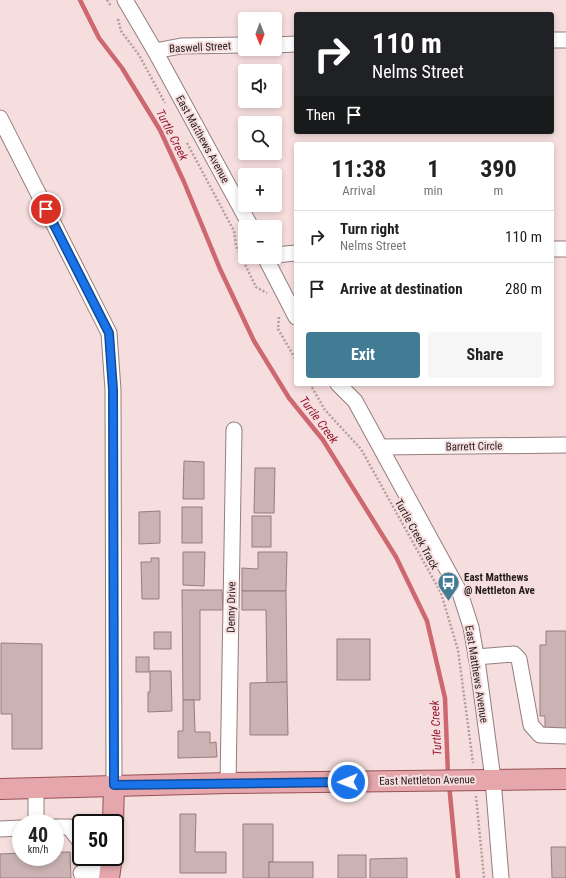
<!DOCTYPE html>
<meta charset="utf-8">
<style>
body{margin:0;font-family:"Roboto Condensed",sans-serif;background:#f6f6f6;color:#222;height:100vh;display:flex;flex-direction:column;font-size:15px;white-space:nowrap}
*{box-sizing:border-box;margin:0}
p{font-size:13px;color:#767676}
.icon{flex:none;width:22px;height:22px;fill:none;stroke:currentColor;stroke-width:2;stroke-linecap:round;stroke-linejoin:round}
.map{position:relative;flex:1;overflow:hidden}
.panel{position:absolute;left:294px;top:142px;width:260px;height:244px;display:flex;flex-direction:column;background:#fff;border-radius:4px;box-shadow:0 2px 6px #0003}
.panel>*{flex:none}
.top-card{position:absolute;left:294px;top:12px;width:260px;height:122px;border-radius:4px;box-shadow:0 2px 6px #0003;background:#202124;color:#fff;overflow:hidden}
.needle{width:26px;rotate:179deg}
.controls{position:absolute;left:238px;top:12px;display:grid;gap:8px}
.controls a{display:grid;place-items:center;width:44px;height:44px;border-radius:4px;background:#fff;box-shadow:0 2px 6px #0003;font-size:20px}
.speed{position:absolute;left:12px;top:814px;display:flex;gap:8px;font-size:20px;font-weight:700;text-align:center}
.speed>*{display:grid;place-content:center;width:52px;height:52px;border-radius:50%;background:#fff;box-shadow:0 2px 6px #0003;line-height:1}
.speed small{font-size:10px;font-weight:400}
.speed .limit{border:2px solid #111;border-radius:6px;background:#fff;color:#111}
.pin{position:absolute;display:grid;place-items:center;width:34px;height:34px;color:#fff;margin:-17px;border:2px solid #fff;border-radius:50%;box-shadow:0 1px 4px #0007}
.me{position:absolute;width:44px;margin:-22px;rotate:269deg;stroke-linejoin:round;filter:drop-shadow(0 0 3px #0008)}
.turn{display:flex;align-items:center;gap:14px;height:84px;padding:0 12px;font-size:18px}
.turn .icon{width:52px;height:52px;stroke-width:2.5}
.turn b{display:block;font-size:28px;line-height:34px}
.then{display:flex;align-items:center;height:38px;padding:0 12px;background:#0003;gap:8px;font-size:15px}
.eta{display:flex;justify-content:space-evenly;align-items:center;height:68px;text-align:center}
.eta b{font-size:24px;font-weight:700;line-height:28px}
.action{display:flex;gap:8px;margin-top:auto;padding:8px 12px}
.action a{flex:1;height:46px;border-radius:4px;background:#417c94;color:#fff;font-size:16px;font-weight:700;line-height:46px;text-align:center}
.action a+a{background:#f6f6f6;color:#222}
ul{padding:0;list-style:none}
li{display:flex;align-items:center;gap:12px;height:52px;padding:0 12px;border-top:1px solid #e0e0e0}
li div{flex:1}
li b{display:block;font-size:15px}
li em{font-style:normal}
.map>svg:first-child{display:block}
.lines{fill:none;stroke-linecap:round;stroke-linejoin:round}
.stream{stroke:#ce6870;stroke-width:4.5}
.building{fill:#cbb2b3;stroke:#957e7e}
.minor-casing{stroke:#947d7e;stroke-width:17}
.major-casing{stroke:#965155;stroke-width:22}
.path{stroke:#b29e9e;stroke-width:2.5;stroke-dasharray:2 2;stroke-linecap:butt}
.minor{stroke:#fff;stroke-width:15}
.major{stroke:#e5a7ac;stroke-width:20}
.route-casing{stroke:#114b97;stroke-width:10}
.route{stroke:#1a73e8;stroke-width:7}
.labels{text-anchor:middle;stroke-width:4;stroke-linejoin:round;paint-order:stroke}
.street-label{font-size:11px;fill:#251c1c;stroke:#f7dede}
.poi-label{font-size:11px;font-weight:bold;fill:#251c1c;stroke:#f7dede;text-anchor:start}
.water-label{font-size:12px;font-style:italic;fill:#961932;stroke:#f7dede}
</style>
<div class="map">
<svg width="566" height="878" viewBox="0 0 566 878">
<rect width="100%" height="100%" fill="#f7dede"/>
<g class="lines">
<g class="stream">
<path d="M80 0 99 38 122 68 160 130 184 182 220 269 254 341 289 398 323 440 396 557 427 621 445 698 448 775"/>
<path d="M449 784 458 878"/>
</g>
</g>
<g class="building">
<path d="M184 461 204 462V499H183Z"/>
<path d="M255 468H275L274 513H254Z"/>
<rect x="182" y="507" width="20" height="36"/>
<path d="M160 511V543L139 544V512Z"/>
<rect x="252" y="516" width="19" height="31"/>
<path d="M183 552H205L204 586 183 585Z"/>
<path d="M258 552H287L286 591H242V568L258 569Z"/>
<path d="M151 558H159V599H142L141 562H151Z"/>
<path d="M182 590H222L223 610H200V700H183Z"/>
<path d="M242 591H286L287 682 267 683 266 610H242Z"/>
<path d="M546 631H566V730H545V716H540V645H546Z"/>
<rect x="154" y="632" width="17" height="17"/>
<rect x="337" y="639" width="33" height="41"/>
<path d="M1 643 42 644V749H12V714H1Z"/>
<rect x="136" y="657" width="13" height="15"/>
<path d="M150 671H171L172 711 148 712V692H150Z"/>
<path d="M287 682 288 735H250V683Z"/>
<path d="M183 700H194L195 732H210V743L216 742 217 757 178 758V731H183Z"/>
<path d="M180 814H196L195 852H226V873H180Z"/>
<path d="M243 824H273V862H269V878H243Z"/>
<path d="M551 847H566V878H552Z"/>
<path d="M55 852H70L71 878H0V854L21 853V857H55Z"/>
<rect x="338" y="855" width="28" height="23"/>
<path d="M407 858V878H370V859Z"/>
<rect x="269" y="862" width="44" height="16"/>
</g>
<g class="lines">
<defs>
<g id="minor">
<path d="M125 0 155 51 251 227"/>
<path d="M552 40H566"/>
<path d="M275 45 296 44"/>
<path d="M155 51 181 46 245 45"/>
<path d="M0 118 109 333 113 390 114 785"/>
<path d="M552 249H566"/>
<path d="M275 255 296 253"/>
<path d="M265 257 296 317"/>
<path d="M338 384 355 401 460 593 471 627 478 667 493 779 501 878"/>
<path d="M381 447 566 445"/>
<path d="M476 657 514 654 519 659 531 725 540 735 566 736"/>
<path d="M228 783 234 430"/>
<path d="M36 787V823"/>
<path d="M55 827H69L81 843V853"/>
<path d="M0 829 21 828"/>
<path d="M81 873 110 872"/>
</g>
<g id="major">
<path d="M0 789 228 783 566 779"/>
<path d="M113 823 114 785"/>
<path d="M109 878 112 857"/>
</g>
</defs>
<use href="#minor" class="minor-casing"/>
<use href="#major" class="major-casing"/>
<g class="path">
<path d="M107 0 111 6"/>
<path d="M118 19 121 31 139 55 165 103"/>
<path d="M187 143 234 231 236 246 256 287 267 293"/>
<path d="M279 317 278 329 296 360"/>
<path d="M310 384 325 410 361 449 441 593 458 650 473 763"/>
<path d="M476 796 484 878"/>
</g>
<use href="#minor" class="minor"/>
<use href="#major" class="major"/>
</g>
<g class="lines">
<defs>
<path id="route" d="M46 209 109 333 113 390 114 785 348 782"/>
</defs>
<use href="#route" class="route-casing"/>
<use href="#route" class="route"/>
</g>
<defs>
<symbol id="bus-pin" viewBox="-11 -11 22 30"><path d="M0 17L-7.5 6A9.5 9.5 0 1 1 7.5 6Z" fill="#417c94" stroke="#f7dede"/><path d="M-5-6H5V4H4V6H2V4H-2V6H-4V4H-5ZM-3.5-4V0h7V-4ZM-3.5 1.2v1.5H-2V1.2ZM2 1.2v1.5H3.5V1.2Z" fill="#fff"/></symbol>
</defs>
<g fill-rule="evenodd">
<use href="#bus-pin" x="436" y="570" width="25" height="34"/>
</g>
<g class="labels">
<g class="street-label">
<text transform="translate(200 47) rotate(-3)" y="4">Baswell Street</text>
<text transform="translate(203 139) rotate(61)" y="4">East Matthews Avenue</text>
<text transform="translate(474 446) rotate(-1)" y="4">Barrett Circle</text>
<text transform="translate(417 534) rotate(61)" y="4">Turtle Creek Track</text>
<text transform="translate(231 607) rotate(-89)" y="4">Denny Drive</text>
<text transform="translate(477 674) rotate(81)" y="4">East Matthews Avenue</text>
<text transform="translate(427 780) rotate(-1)" y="4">East Nettleton Avenue</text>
</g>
<g class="poi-label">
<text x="464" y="581">East Matthews<tspan x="464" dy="13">@ Nettleton Ave</tspan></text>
</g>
<g class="water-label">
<text transform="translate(172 135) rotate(63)" y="4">Turtle Creek</text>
<text transform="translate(319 420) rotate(53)" y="4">Turtle Creek</text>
<text transform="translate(436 728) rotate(-93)" y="4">Turtle Creek</text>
</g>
</g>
</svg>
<div class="controls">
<a><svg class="needle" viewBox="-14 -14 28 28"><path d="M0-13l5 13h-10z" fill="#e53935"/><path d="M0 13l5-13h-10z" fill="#767676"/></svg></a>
<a><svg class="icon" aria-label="sound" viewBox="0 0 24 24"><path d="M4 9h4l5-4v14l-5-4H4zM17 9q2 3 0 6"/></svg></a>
<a><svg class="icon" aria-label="search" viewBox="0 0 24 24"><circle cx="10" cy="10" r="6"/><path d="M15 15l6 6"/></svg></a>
<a>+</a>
<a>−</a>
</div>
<div class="speed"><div>40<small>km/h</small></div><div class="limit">50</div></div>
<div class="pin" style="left:46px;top:209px;background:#d93025"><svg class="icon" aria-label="arrive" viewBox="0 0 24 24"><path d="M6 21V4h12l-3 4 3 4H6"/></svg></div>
<svg class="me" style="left:348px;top:782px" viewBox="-20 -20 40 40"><circle r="17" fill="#1a73e8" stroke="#fff" stroke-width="3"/><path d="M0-11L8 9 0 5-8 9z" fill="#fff"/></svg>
<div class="top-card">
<div class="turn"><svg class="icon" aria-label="right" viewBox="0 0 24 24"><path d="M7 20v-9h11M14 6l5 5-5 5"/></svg><div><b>110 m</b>Nelms Street</div></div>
<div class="then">Then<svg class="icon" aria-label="arrive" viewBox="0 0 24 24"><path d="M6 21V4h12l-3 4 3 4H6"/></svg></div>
</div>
<section class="panel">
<div class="eta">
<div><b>11:38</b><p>Arrival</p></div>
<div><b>1</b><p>min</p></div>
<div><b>390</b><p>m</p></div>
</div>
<ul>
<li><svg class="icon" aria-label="right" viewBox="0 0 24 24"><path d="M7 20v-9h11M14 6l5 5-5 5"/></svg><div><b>Turn right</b><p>Nelms Street</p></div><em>110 m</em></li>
<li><svg class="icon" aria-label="arrive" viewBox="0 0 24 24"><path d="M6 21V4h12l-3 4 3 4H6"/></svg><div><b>Arrive at destination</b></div><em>280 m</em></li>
</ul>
<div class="action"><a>Exit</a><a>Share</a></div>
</section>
</div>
